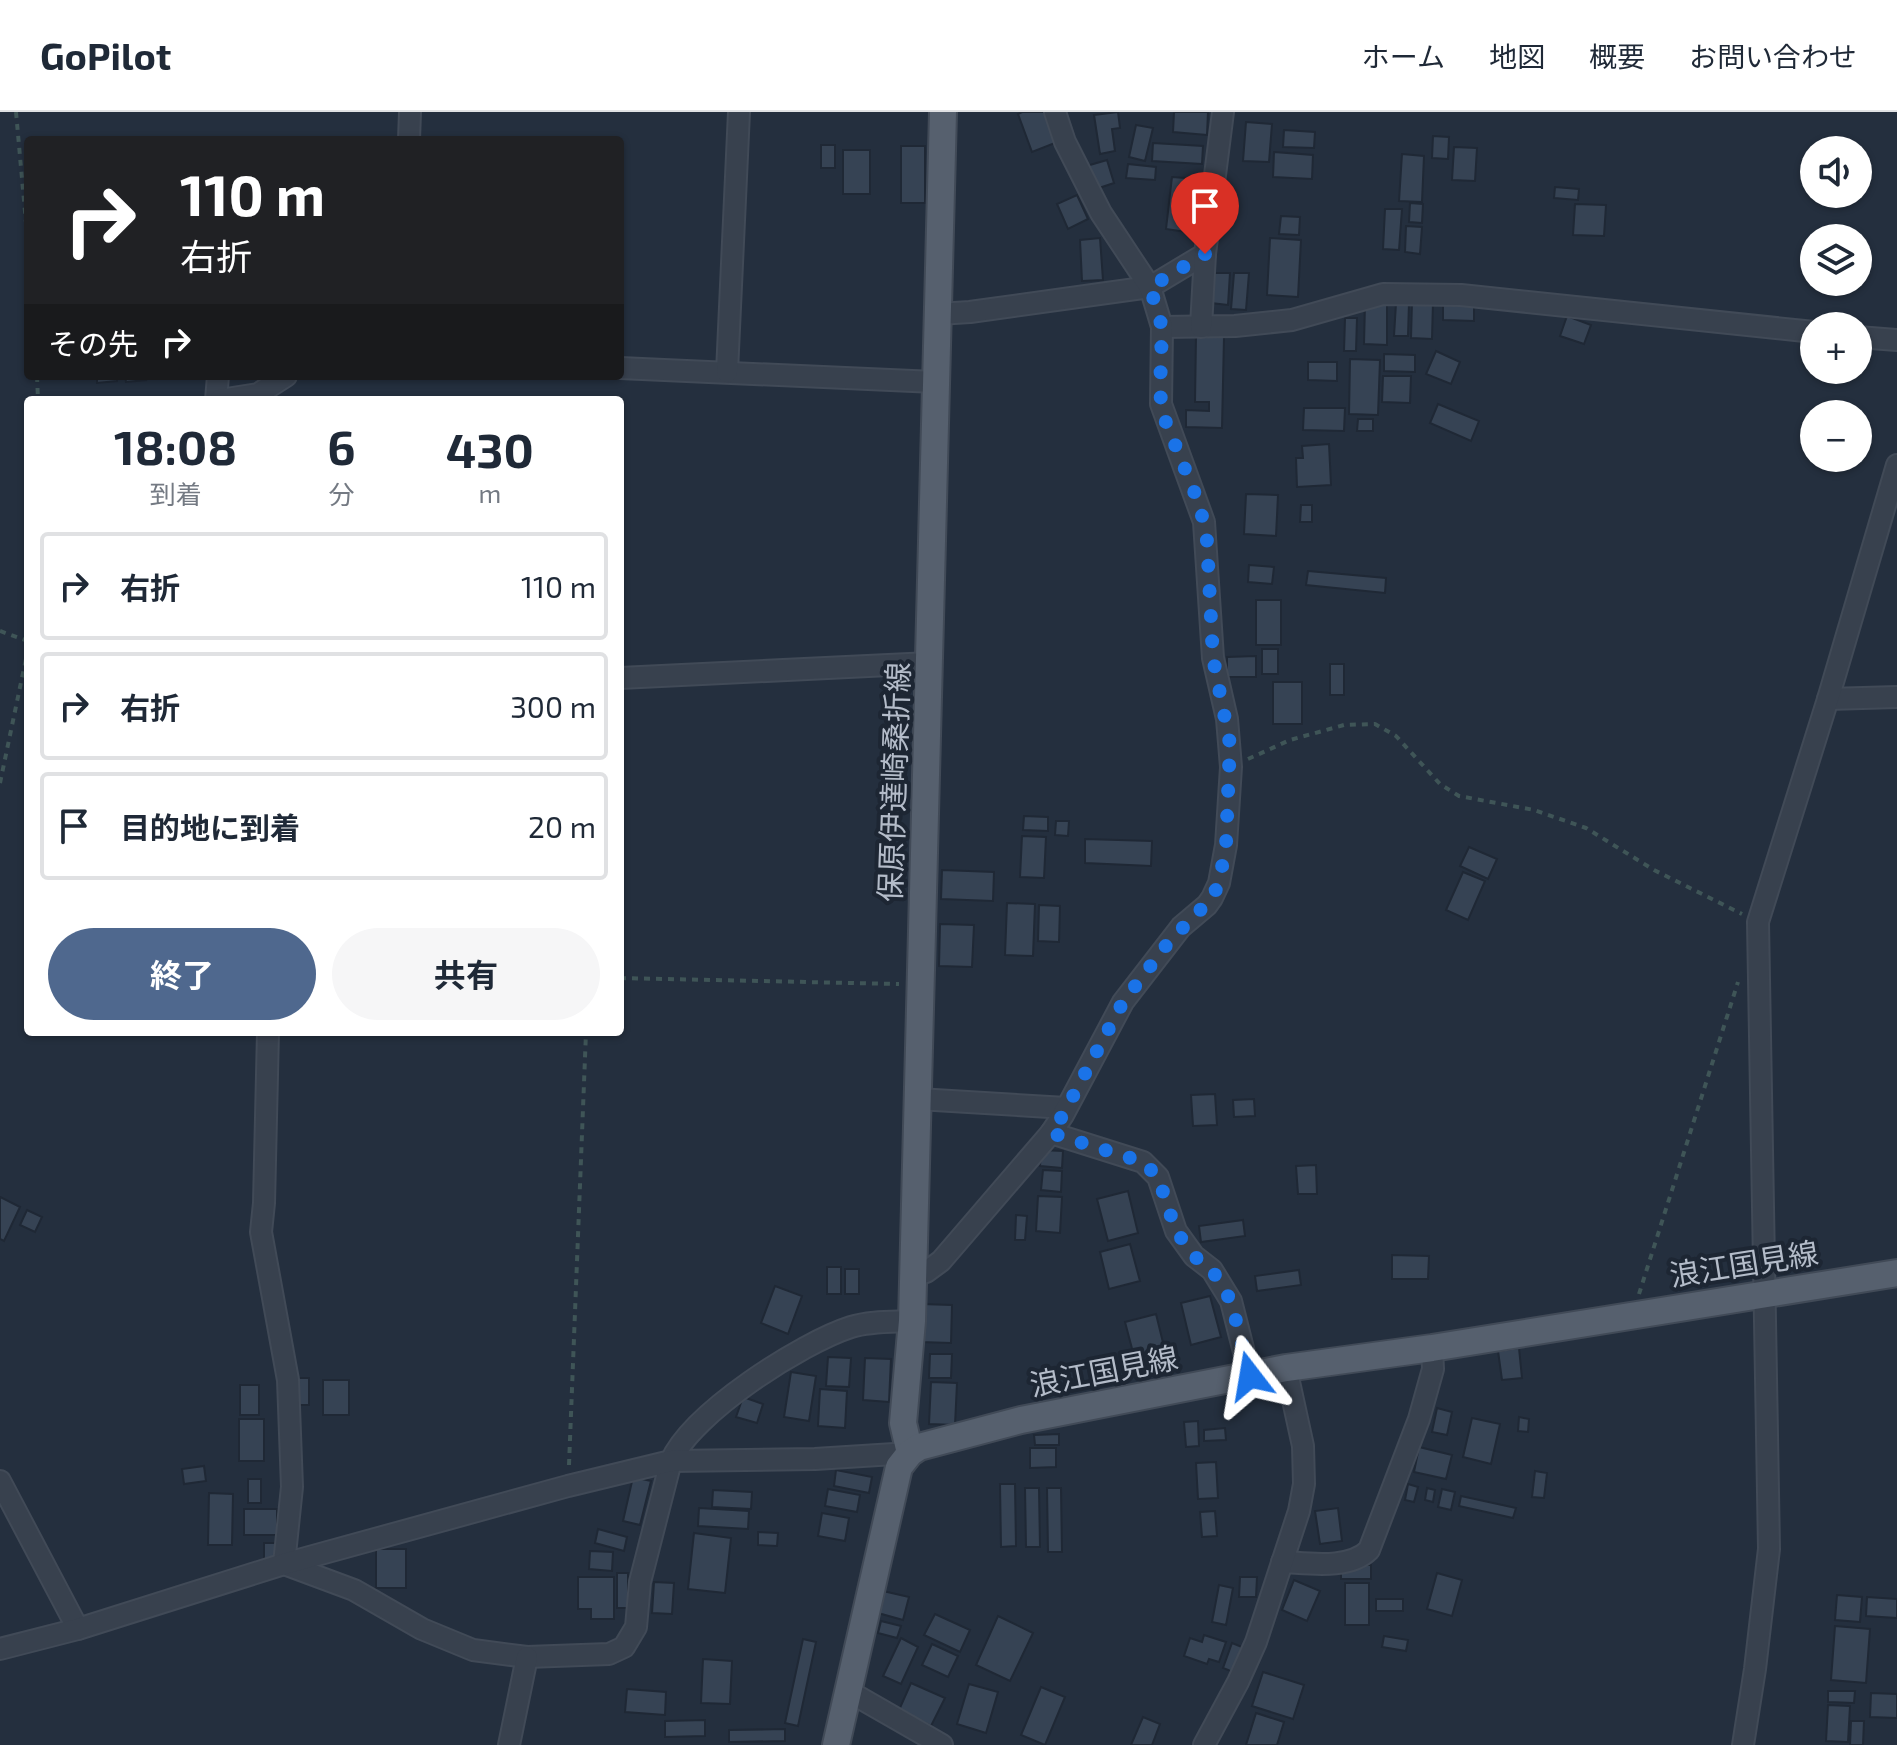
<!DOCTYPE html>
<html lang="ja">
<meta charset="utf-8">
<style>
body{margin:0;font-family:"Exo 2","Noto Sans JP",sans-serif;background:#f6f6f7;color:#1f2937;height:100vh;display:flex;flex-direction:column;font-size:30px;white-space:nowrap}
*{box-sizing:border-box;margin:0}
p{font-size:26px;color:#747a83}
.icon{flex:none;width:44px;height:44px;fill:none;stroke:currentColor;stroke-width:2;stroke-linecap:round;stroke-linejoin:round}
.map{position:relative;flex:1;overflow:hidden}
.drawer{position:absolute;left:24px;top:284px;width:600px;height:640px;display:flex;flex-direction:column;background:#fff;border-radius:8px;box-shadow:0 2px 6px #0004}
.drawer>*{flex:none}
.guide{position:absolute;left:24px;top:24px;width:600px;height:244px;border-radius:8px;box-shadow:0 2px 6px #0004;background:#202124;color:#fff;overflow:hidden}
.fabs{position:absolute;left:1800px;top:24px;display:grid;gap:16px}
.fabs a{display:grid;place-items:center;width:72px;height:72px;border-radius:50%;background:#fff;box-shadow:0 2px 6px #0004;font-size:40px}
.pin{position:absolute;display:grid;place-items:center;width:68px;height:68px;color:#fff;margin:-82px -34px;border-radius:50% 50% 50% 0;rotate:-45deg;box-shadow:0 0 8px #0007}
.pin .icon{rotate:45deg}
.me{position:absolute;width:88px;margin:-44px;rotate:346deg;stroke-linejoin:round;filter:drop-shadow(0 0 6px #0008)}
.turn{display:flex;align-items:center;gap:28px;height:168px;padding:0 24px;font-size:36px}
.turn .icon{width:104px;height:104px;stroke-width:2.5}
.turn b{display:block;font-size:56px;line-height:68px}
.then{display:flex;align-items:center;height:76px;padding:0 24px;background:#0003;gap:16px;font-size:30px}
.eta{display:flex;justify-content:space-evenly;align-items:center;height:136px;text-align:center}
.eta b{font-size:48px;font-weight:700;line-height:56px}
.button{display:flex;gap:16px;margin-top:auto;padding:16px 24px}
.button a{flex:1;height:92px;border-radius:48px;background:#4f688e;color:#fff;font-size:32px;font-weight:700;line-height:92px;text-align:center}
.button a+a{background:#f6f6f7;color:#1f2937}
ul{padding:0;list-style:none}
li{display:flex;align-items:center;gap:24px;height:108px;margin:0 16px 12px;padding:0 8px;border:4px solid #e0e1e3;border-radius:8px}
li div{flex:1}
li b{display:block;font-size:30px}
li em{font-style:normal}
header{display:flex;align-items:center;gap:48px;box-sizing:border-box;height:112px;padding:0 40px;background:#fff;border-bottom:2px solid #e0e1e3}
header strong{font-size:38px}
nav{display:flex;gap:44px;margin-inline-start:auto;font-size:28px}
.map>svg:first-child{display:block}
.building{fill:#364354;stroke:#1f2835;stroke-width:2}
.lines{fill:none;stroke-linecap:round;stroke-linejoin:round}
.minor-casing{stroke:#414a57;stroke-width:24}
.major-casing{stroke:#414a57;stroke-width:30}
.path{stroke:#3f5557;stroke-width:4;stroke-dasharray:6 6;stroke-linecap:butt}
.minor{stroke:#38414e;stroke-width:20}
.major{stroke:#56606e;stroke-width:26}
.route{stroke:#1a73e8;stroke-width:14;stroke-dasharray:0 25.2}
.labels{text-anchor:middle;stroke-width:8;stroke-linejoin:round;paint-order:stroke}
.street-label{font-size:30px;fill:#b4bcc9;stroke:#1d2633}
</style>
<header>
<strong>GoPilot</strong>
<nav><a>ホーム</a><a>地図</a><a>概要</a><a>お問い合わせ</a></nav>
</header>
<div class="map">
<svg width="1897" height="1633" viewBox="0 0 1897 1633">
<rect width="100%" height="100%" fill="#242f3e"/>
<g class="building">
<path d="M1022 0H1044L1055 31 1032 40 1018 2Z"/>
<path d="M1118 0 1120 16 1112 17 1115 39 1100 42 1094 3Z"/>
<path d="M1174 0H1208L1207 23 1173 20Z"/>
<path d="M1246 10 1272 12 1269 50 1243 49Z"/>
<path d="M1136 13 1153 16 1145 49 1129 45Z"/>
<path d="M1284 18 1315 20 1314 36 1283 35Z"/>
<path d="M1433 24 1449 25 1448 47 1432 46Z"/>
<path d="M1153 31 1203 34 1202 52 1152 49Z"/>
<rect x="821" y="33" width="14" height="23"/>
<rect x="901" y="34" width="24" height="57"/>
<path d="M1454 35 1477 36 1475 69 1452 68Z"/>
<rect x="843" y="38" width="27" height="44"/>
<path d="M1274 40 1313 43 1312 67 1273 65Z"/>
<path d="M1402 42 1424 44 1422 90 1399 89Z"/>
<path d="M1107 48 1114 71 1090 79 1083 55Z"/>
<path d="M1128 52 1156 55 1155 68 1126 66Z"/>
<path d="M1172 65 1199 67 1193 121 1166 117Z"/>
<path d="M1555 75 1579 77 1578 88 1554 86Z"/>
<path d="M1077 83 1088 107 1068 117 1057 92Z"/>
<path d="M1410 91 1423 92 1422 111 1409 110Z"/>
<path d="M1575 92 1606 93 1604 124 1573 123Z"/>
<path d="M1385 97H1402L1399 138 1383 137Z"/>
<path d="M1281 104 1300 105 1299 123 1279 122Z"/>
<path d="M1406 114 1422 115 1420 142 1405 140Z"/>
<path d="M1100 126 1103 168 1082 169 1080 128Z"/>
<path d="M1270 126 1301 128 1298 185 1267 183Z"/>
<path d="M1213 161H1230L1228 193 1211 191Z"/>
<path d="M1234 161H1249L1246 198 1231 197Z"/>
<path d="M1412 189 1433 190 1432 227 1411 226Z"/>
<path d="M1365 191H1387V233L1364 232Z"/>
<path d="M1396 191H1409L1408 224H1394Z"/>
<path d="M1443 192 1474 193V209L1443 208Z"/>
<path d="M1567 204 1591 213 1584 232 1560 224Z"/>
<path d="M1345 206H1357L1356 239H1344Z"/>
<path d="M1196 224 1224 225 1222 316 1186 315V298L1209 299V290H1195Z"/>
<path d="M1436 239 1460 250 1451 272 1426 262Z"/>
<path d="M1384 242 1415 243V260L1384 259Z"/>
<path d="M1350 247 1380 248 1378 303 1349 302Z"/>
<path d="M1308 250H1337V269L1308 268Z"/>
<path d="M97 264H117V269L97 271Z"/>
<path d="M125 264H145L146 268 126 270Z"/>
<path d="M1383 264H1411L1410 291 1382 290Z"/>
<path d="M1438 292 1479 309 1471 329 1430 311Z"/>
<path d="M1304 296H1345L1344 319 1303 318Z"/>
<path d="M1358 307H1373V319H1357Z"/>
<path d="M1329 332 1331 373 1297 375 1296 346H1303L1302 334Z"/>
<path d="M1246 382 1278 383 1276 424 1244 422Z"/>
<path d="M1301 393H1312V410H1300Z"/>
<path d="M1249 453 1274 455 1272 472 1248 470Z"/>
<path d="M1308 459 1386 466 1385 481 1306 473Z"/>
<rect x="1256" y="488" width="25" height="45"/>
<rect x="1262" y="537" width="16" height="25"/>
<path d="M1256 544V565H1227V545Z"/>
<rect x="1330" y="552" width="14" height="31"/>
<rect x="1273" y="570" width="29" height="42"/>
<path d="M1024 704 1048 705V719L1023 718Z"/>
<path d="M1056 709H1069L1068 724 1055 723Z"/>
<path d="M1022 724 1046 725 1044 766 1020 765Z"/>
<path d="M1085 727 1152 729 1151 754 1085 751Z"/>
<path d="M1469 735 1497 747 1488 767 1460 754Z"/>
<path d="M942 758 994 760 993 789 941 787Z"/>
<path d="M1463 760 1485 769 1468 808 1446 798Z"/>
<path d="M1007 791 1035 792 1033 844 1005 843Z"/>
<path d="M1039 793 1060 794 1059 830 1038 829Z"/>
<path d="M940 812 974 813 972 855 939 854Z"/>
<path d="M1215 982 1217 1013 1193 1014 1191 983Z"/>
<path d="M1254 987 1255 1004 1234 1005 1233 988Z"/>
<path d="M1041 1038 1063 1039 1062 1056 1040 1054Z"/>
<path d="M1316 1053 1317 1082H1298L1296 1054Z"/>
<path d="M1043 1058 1062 1059 1061 1080 1041 1078Z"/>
<path d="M1128 1079 1138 1121 1108 1129 1097 1087Z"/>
<path d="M1038 1084 1062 1085 1060 1121 1036 1119Z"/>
<path d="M0 1085 20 1095 4 1129 0 1127Z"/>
<path d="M27 1098 42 1105 35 1120 20 1113Z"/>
<path d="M1016 1103 1027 1104 1025 1128H1015Z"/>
<path d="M1243 1108 1245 1124 1201 1130 1199 1114Z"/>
<path d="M1130 1132 1140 1169 1109 1177 1100 1140Z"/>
<path d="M1392 1143 1429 1144 1428 1167H1392Z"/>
<rect x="827" y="1155" width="14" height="27"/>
<rect x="845" y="1157" width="14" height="25"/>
<path d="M1299 1158 1301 1173 1257 1179 1255 1164Z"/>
<path d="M775 1174 802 1184 788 1222 761 1211Z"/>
<path d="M1210 1184 1221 1225 1191 1233 1181 1191Z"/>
<path d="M921 1192 952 1193 951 1231 920 1230Z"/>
<path d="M1156 1202 1170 1259 1140 1267 1125 1210Z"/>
<path d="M1519 1236 1522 1266 1502 1268 1498 1239Z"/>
<path d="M930 1242H952L951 1266H929Z"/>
<path d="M828 1245 851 1246 849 1275 826 1274Z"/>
<path d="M865 1246 891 1247 889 1290 863 1288Z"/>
<path d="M791 1260 816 1264 809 1309 784 1305Z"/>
<rect x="294" y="1266" width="15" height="27"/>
<rect x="323" y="1268" width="26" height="35"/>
<path d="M931 1270 957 1271 955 1313 929 1312Z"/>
<rect x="240" y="1273" width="19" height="30"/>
<path d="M820 1277 847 1279 845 1316 818 1314Z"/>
<path d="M743 1285 763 1292 757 1311 736 1305Z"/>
<path d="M1437 1296 1452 1300 1447 1323 1432 1320Z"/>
<path d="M1519 1305 1529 1307 1528 1320 1518 1319Z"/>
<path d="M1472 1306 1500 1312 1491 1352 1463 1345Z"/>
<rect x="239" y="1307" width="25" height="42"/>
<path d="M1198 1309 1199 1334 1186 1335 1184 1310Z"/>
<path d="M1225 1316 1226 1328 1204 1329V1318Z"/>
<path d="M1059 1322V1333H1035L1034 1323Z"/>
<path d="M1419 1335 1452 1343 1446 1367 1414 1360Z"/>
<path d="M1030 1336H1056V1355L1030 1356Z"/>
<path d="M1216 1350 1218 1386 1198 1387 1196 1351Z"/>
<path d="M204 1354 206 1369 184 1372 182 1357Z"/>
<path d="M836 1358 872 1365 869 1381 834 1374Z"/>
<path d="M1535 1359 1547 1361 1544 1386 1532 1385Z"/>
<path d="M633 1365 651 1369 640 1413 623 1409Z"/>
<rect x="248" y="1367" width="13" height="24"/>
<path d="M1000 1372H1015L1016 1434 1001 1435Z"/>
<path d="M1408 1372 1418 1375 1414 1390 1405 1388Z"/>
<path d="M1025 1376H1039L1040 1435H1026Z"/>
<path d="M1047 1376H1061L1062 1440H1048Z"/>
<path d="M1427 1376 1435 1378 1433 1390 1425 1388Z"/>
<path d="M828 1377 860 1383 857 1400 825 1394Z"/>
<path d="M1442 1377 1455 1380 1451 1398 1438 1395Z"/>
<path d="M713 1378 752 1380 751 1397 712 1395Z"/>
<path d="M209 1381 233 1382 232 1433H208Z"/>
<path d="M1461 1384 1516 1396 1513 1406 1459 1394Z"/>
<path d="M699 1396 749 1399 748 1417 698 1414Z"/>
<path d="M1338 1396 1342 1429 1320 1432 1315 1399Z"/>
<rect x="244" y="1397" width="33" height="26"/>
<path d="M1215 1399 1217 1424 1202 1425 1200 1400Z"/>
<path d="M822 1401 849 1406 845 1429 818 1424Z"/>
<path d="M598 1417 627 1425 624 1439 595 1431Z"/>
<path d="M758 1420 778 1421 777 1434 758 1433Z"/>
<path d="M694 1421 731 1426 725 1481 688 1477Z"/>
<rect x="264" y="1431" width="13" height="16"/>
<rect x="376" y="1437" width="30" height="39"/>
<path d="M590 1439 613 1440 612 1459 589 1457Z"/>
<rect x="1341" y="1453" width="30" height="14"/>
<rect x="617" y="1461" width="11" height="35"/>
<path d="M1437 1461 1462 1468 1452 1504 1427 1497Z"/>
<path d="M578 1465H614V1507H591V1497H578Z"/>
<path d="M1240 1465H1257L1256 1485H1239Z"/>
<path d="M1294 1468 1320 1479 1307 1509 1282 1498Z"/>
<path d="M654 1470 674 1471 672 1502 652 1501Z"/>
<rect x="1345" y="1471" width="24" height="42"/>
<path d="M1219 1473 1233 1476 1226 1513 1212 1510Z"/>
<path d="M883 1479 909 1485 903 1508 878 1501Z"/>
<path d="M1837 1483 1862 1485 1860 1510 1835 1508Z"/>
<path d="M1867 1485 1897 1487V1506L1866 1504Z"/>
<rect x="1376" y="1487" width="27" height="12"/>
<path d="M935 1502 970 1518 960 1540 924 1523Z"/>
<path d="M998 1504 1033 1521 1010 1569 976 1553Z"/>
<path d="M881 1509 901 1514 897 1526 878 1521Z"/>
<path d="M1835 1514 1870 1517 1866 1571 1831 1568Z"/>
<path d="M1204 1523 1226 1530 1219 1550 1209 1547 1207 1552 1184 1544 1190 1526 1202 1530Z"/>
<path d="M1384 1524 1408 1528 1406 1539 1382 1535Z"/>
<path d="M901 1526 918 1535 901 1572 883 1564Z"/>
<path d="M803 1527 816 1530 798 1614 785 1611Z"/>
<path d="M1232 1531 1242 1535 1233 1560 1223 1556Z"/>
<path d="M932 1532 958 1544 948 1565 922 1553Z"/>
<path d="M703 1547 732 1549 730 1592 701 1591Z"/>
<path d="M1263 1560 1304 1573 1293 1607 1252 1594Z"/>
<path d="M911 1571 945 1586 931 1614 899 1598Z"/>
<path d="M969 1572 998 1580 986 1621 957 1612Z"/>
<path d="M1041 1575 1065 1585 1045 1633 1021 1623Z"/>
<path d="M627 1577 666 1580 665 1603 625 1600Z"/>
<path d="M1828 1579H1855L1854 1591 1828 1590Z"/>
<path d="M1871 1581 1897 1582V1606L1870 1605Z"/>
<path d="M1828 1593 1850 1594 1848 1630 1826 1629Z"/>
<path d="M1256 1601 1284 1610 1277 1633H1246Z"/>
<path d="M1143 1605 1160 1612 1152 1633H1131Z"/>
<path d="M705 1608V1624L665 1625V1609Z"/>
<path d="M1851 1609H1864L1863 1633H1850Z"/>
<path d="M785 1617V1629L729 1630V1618Z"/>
</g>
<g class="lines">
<defs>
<g id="minor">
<path d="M409 28 410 0"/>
<path d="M938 202 970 200 1150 175 1205 142 1223 0"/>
<path d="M1162 215 1235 214 1292 208 1383 182 1461 183 1814 220"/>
<path d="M1201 215 1205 142"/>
<path d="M1858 225 1897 228"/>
<path d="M620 256 935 270"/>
<path d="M727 260 739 0"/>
<path d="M216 288 218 264"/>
<path d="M220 288 258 282 286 264"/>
<path d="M620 566 930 551"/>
<path d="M1828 587 1897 585"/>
<path d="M268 920 264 1091 261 1120 288 1268 292 1375 284 1452 354 1478 422 1517 473 1538 527 1545 609 1542 624 1535 636 1515 640 1470 671 1349C692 1301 801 1231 851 1215 870 1209 892 1210 912 1209"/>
<path d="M918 987 1066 996"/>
<path d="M1051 1021 1143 1050 1158 1065 1176 1119 1194 1144 1212 1158 1231 1189 1250 1264"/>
<path d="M913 1164 926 1160 941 1149 1051 1021 1063 1003 1123 890 1181 815 1207 793 1212 786 1219 771 1226 733 1231 655 1227 607 1213 546 1204 410 1161 292 1162 215 1150 175 1101 101 1065 30 1055 0"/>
<path d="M0 1369 78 1517"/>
<path d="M1282 1450C1308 1451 1349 1458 1369 1438L1419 1307 1433 1257 1432 1236"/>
<path d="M0 1537 78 1517 284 1452 568 1374 671 1349 815 1347 910 1341"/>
<path d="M848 1579 942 1633"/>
<path d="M509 1633 527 1545"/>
<path d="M1204 1633 1238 1570 1256 1530 1299 1399 1304 1372 1303 1334 1286 1256"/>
<path d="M1743 1633 1755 1557 1769 1437 1758 810 1828 587 1897 353"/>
</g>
<g id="major">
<path d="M910 1341 903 1311 912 1209 943 0"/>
<path d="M836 1633 899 1355 910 1341 919 1335 1021 1308 1286 1256 1432 1236 1897 1161"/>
</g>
</defs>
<use href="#minor" class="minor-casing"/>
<use href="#major" class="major-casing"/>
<g class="path">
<path d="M16 0 28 133"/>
<path d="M37 264 38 288"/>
<path d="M0 519 28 529"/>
<path d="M1248 647 1290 628 1344 613 1375 612 1396 624 1440 672 1459 684 1534 698 1586 716 1654 758 1742 802"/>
<path d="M0 671 28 537"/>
<path d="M620 866 899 872"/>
<path d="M1639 1182 1738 870"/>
<path d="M569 1353 586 920"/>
</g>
<use href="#minor" class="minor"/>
<use href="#major" class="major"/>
</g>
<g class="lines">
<path class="route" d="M1205 142 1150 175 1162 215 1160 280 1163 303 1200 394 1207 429 1213 546 1230 632 1226 733 1219 771 1212 786 1168 831 1123 890 1063 1003 1051 1021 1143 1050 1158 1065 1176 1119 1194 1144 1212 1158 1231 1189 1250 1264"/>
</g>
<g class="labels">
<g class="street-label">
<text transform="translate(895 670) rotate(-88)" y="10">保原伊達崎桑折線</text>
<text transform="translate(1744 1153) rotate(-9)" y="10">浪江国見線</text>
<text transform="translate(1104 1260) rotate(-11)" y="10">浪江国見線</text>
</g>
</g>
</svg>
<div class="fabs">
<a><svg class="icon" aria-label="sound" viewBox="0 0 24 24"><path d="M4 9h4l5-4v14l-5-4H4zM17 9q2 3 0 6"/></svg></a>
<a><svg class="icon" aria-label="layers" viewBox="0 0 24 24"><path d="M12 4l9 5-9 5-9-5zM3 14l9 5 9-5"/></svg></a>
<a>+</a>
<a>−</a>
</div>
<div class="pin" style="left:1205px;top:142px;background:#d93025"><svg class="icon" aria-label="arrive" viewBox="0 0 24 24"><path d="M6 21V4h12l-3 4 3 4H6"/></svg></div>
<svg class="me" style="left:1250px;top:1264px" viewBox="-20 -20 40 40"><path d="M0-17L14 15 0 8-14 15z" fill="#1a73e8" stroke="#fff" stroke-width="4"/></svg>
<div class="guide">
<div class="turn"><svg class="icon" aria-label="right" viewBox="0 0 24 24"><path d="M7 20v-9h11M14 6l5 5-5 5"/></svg><div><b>110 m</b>右折</div></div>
<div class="then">その先<svg class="icon" aria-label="right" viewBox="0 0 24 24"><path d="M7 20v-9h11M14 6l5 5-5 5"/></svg></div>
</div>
<section class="drawer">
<div class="eta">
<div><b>18:08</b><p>到着</p></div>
<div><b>6</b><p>分</p></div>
<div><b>430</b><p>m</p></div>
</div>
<ul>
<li><svg class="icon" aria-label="right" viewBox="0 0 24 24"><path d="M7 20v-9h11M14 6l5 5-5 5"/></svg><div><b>右折</b></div><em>110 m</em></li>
<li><svg class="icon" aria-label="right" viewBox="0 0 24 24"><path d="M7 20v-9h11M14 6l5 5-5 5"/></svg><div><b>右折</b></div><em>300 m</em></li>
<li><svg class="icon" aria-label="arrive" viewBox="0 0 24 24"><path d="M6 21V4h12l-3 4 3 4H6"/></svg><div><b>目的地に到着</b></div><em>20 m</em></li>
</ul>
<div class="button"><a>終了</a><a>共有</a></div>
</section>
</div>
